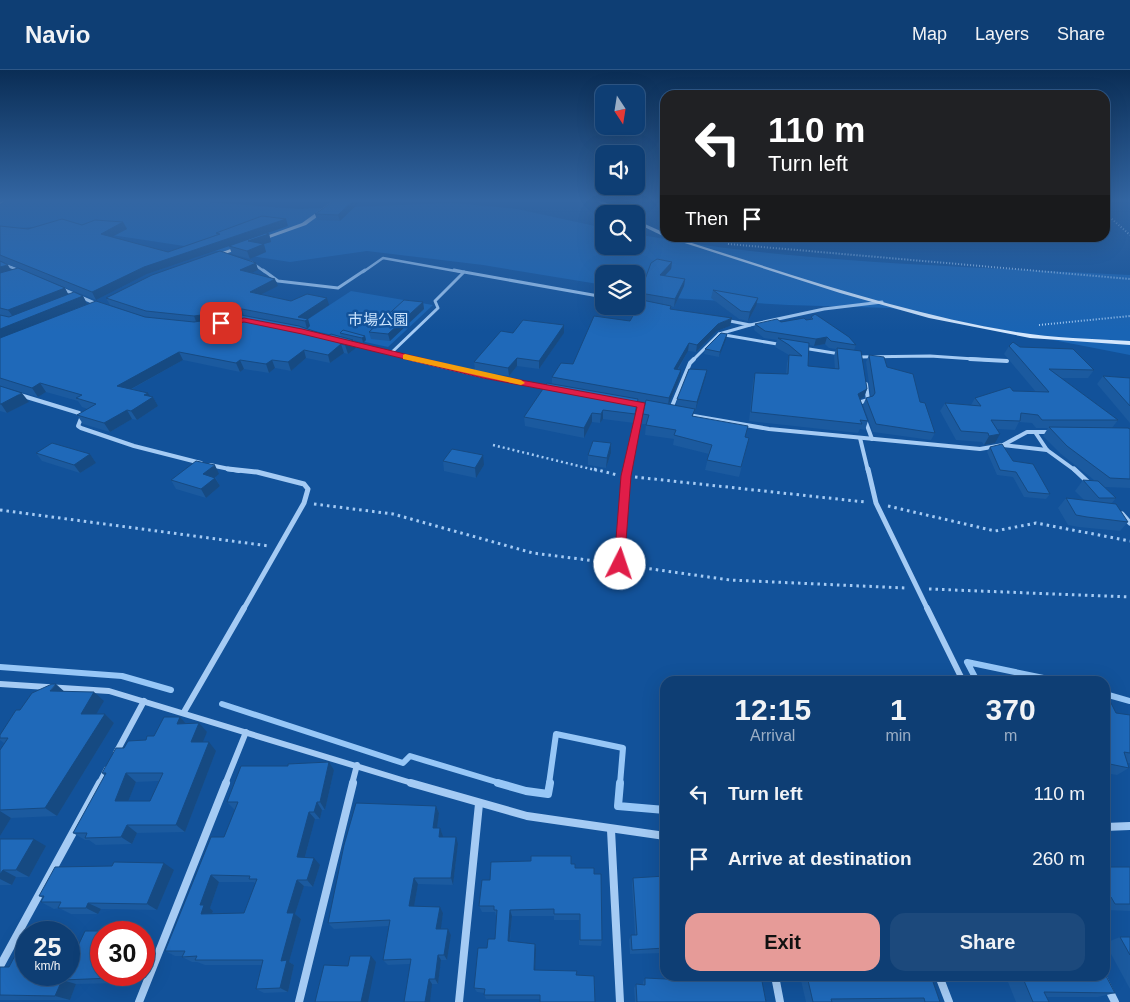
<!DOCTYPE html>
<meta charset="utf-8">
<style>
body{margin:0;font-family:Helvetica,"Noto Sans JP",sans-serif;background:#1c497c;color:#f1f3f6;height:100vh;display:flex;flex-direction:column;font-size:19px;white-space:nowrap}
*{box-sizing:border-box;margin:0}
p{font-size:16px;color:#9baec5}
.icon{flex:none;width:28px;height:28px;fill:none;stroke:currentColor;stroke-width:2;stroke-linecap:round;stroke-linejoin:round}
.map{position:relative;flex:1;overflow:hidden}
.sheet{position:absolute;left:660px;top:606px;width:450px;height:305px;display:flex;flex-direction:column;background:#0e3e74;border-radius:15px;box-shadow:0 5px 20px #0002,0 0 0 1px #2e5786}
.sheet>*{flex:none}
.top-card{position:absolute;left:660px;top:20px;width:450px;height:152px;border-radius:15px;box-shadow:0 5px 20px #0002,0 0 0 1px #2e5786;background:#202124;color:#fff;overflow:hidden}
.needle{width:32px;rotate:168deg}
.controls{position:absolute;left:595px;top:15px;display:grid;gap:10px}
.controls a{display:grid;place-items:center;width:50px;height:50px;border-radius:10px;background:#0e3e74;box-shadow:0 5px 20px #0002,0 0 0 1px #2e5786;font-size:25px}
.speed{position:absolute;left:15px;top:851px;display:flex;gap:10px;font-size:25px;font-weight:700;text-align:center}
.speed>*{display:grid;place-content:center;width:65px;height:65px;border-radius:50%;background:#0e3e74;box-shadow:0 5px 20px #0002,0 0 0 1px #2e5786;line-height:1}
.speed small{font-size:12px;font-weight:400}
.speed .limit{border:8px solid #d22;background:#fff;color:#111}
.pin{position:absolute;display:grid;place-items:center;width:42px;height:42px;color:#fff;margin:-21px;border-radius:10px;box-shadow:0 2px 8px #0006}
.me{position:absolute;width:55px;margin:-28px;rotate:4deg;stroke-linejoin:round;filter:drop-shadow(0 0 4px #0008)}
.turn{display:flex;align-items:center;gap:18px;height:105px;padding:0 25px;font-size:22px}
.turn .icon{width:65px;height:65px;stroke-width:2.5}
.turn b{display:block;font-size:35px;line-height:42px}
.then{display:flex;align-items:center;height:48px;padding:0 25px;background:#0003;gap:10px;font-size:19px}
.eta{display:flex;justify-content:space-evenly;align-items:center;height:85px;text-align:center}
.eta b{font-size:30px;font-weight:700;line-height:35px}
.cta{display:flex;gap:10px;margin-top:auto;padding:10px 25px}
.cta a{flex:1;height:58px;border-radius:15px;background:#e69b98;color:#111;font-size:20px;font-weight:700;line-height:58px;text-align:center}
.cta a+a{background:#1c497c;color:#f1f3f6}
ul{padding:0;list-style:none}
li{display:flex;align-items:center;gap:15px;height:65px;padding:0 25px}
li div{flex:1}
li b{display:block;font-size:19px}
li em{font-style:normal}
header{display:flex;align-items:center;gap:30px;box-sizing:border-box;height:70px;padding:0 25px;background:#0e3e74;border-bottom:1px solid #2e5786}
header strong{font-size:24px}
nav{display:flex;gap:28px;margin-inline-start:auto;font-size:18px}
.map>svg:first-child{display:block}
.green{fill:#1964b4}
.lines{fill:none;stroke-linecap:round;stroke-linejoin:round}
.stream-far1{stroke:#97c7f7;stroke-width:6}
.stream{stroke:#97c7f7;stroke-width:8}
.path-far2{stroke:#a5cbf4;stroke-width:2;stroke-dasharray:1 2;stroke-linecap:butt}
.path-far1{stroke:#a5cbf4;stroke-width:2.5;stroke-dasharray:2 3;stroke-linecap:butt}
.path{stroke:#a5cbf4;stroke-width:3;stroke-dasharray:2.5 4;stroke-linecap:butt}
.street-far5{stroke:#a5cbf4;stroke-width:2.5}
.street-far4{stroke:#a5cbf4;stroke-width:3}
.street-far3{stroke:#a5cbf4;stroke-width:4}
.street-far2{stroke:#a5cbf4;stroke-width:5}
.street-far1{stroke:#a5cbf4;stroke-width:6}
.street{stroke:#a5cbf4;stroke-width:8}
.secondary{fill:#d4e7fd;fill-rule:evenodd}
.primary{fill:#f2f7ff;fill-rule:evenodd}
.rail-casing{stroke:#fff;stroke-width:3}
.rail{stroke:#12529a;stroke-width:2;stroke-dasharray:5.5;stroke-linecap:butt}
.wall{fill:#1b5a9f;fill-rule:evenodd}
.shaded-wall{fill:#164a82}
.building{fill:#1f69b9;stroke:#164a82;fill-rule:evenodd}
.route{fill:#e11d48;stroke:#92132f}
.slow{fill:#f59e0b}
.labels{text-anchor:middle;stroke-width:5;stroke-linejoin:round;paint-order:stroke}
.far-park-label{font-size:15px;fill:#cde5fe;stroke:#12529a}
</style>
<header>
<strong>Navio</strong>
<nav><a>Map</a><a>Layers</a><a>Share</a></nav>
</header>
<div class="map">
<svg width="1130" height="932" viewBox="0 0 1130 932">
<rect width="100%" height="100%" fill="#12529a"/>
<g class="green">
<path d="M11 130H178L298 139 454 133 517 139 604 158V176H636V164C797 194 967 196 1130 205V285L890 238 788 235 673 228 636 221V204H604V215L483 195 367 181 290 192 52 156 0 159V134Z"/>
<path d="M351 221 433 235 388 277 296 257Z"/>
</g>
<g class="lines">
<g class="stream-far1">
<path d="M0 597 122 606 171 620"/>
<path d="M977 611 967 592 1058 611"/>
<path d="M1105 624 1130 631"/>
<path d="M222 634 403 693 410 686 503 714"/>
<path d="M549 714 556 664 623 678 620 714"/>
</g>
<g class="stream">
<path d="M498 713 526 721 548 724 550 713"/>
<path d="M620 713 618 736 665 740"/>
</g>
<g class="path-far2">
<path d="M1105 143 1130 165"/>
<path d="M728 174 1130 209"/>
<path d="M1039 255 1130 246"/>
</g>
<path class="path-far1" d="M493 375 599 401"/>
<g class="path">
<path d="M594 399 617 405"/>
<path d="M635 407 865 432"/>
<path d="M314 434 393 444 533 483 611 493"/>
<path d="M888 436 995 461 1036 453 1130 471"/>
<path d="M0 440 269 476"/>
<path d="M630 496 730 510 905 518"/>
<path d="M929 519 1130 527"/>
</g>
<g class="street-far5">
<path d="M251 192 265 202"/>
<path d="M0 193 21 201"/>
<path d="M363 202 383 188 461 202"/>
</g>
<g class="street-far4">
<path d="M19 200 21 201"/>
<path d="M263 200 278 211 338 218 365 200"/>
<path d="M464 202 604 227"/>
<path d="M60 218 99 235"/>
<path d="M750 255 824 239 882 232"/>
<path d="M719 264 783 275"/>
<path d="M348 273 417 290"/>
<path d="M803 278 840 284"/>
<path d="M391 283 438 238 435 231 464 202 454 200"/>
<path d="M858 287 930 286 989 290"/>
<path d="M693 290 719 264 750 255 725 250"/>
</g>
<g class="street-far3">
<path d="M412 289 483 306 550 318"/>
<path d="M970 289 1007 291"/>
<path d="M20 325 79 343 82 346 78 356 81 358 134 376 201 393"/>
<path d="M632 333 650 337"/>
<path d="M860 335 858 333 868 330 866 314"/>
<path d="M670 341 690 293 694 289"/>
<path d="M688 345 769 359 980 379 1003 375 1027 362H1051"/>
<path d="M865 350 872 369"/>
<path d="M1035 362 1047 380 1076 401"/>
<path d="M860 368 868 401"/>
<path d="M1003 375 1047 380"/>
<path d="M210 395 239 401"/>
<path d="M627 401 642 335"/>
</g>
<g class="street-far2">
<path d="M228 399 257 402 304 414 308 419 304 433 243 540"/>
<path d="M868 399 876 433 928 540"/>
<path d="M1074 399 1090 414"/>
<path d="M1122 444 1130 453"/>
<path d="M620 494 627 399"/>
</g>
<g class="street-far1">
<path d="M927 538 963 611"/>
<path d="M0 614 109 621 415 714"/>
<path d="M184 642 244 538"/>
<path d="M116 683 144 631"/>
<path d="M99 714 107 699"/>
<path d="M225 714 246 662"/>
<path d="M352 714 357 695"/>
</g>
<g class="street">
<path d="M411 713 527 746 665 766"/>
<path d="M1105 757 1130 756"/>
<path d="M611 760 620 932"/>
<path d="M0 896 100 713"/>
<path d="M775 906 780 932"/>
<path d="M939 906 949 932"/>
<path d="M1102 906 1115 932"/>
<path d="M139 932 226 713"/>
<path d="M299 932 353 713"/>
<path d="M459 932 479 734"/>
</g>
<g class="secondary">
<path d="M601 130 625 143V144H619L595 130Z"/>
<path d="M636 150 665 163V167L636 153Z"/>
<path d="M669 168H676C788 203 900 243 1016 262 1054 268 1092 269 1130 271V275L1030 268 929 248 840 223Z"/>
</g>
<path class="primary" d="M334 130H340L306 155 211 189 206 188 302 153Z"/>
<defs>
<path id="rail" d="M0 132 3 130"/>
</defs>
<use href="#rail" class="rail-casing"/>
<use href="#rail" class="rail"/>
</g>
<g class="wall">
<path d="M335 130 340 151 317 150 315 144Z"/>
<path d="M123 152 127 159 112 167 168 182 217 165 216 163 288 156 267 163 269 164 271 172 263 174 266 182 250 189 232 184 229 176 147 204 96 230 0 191V156L28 159 82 155Z"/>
<path d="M0 191 11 200 65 218 68 224 83 226 87 234 42 252 147 248 110 235 106 228 256 193 258 200 251 203 278 216 261 224 291 231 329 235 308 249 310 256 307 259 304 258 328 266 341 267 340 263 365 266 366 270 363 273 354 270 356 278 348 284 344 283 330 293 306 288 291 301 275 298 269 303 244 299 240 302 183 290 132 319 148 323 149 326 153 327 158 336 137 350 132 349 110 362 83 354 77 345 88 339 82 337 78 331 46 322 38 327 0 316Z"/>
<path d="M672 192 671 199 665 206 685 209 684 216 674 237 671 236V239L730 256 717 261 696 282 688 281 678 300 680 308 669 334 676 336 677 329 705 309 695 342 694 341 693 346 745 367 749 368 739 407 705 400 709 384 673 375 674 369 645 365 646 354H642L643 344 645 332 638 331 637 338 634 353 603 349 600 353 592 352 584 368 525 356 524 347 552 314V307L573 294 630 251 642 231 639 230 640 223Z"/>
<path d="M713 220 756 236 748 251 739 249 711 228Z"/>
<path d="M423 232 424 239 390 271 371 269 369 262Z"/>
<path d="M811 247 856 275 854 280 867 319 864 327 860 330 868 351 865 360 860 359 858 363 749 351 753 311 755 303 786 304 787 293 789 285 775 277 777 270 764 268 754 260 755 254 806 250 811 249ZM825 274 829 278 836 279 834 286 835 299 808 296 809 275 814 276Z"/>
<path d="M513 263H564L539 299 517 296 509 306 475 300 474 292Z"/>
<path d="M727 264 719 287 704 284 705 279Z"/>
<path d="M1009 276 1020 277 1094 300 1088 308H1061L1118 350 1112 358 1130 359V418L1105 417 1116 428 1111 434 1128 452 1120 461 1079 457 1068 455 1058 438 1066 428 1084 430 1075 421 1083 410H1094L1061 384 1043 366 1048 358H1036L1032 353 1019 352 1015 360 997 359 995 373 984 375 982 372 956 370 940 341 945 333 971 335 975 328 1013 321 1036 322 1004 284Z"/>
<path d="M869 285 887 297 920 332 935 363 931 370 873 362 863 335 866 328 871 327 866 292Z"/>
<path d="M1103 306 1130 308V353L1097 314Z"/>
<path d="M0 316 29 332 7 343 0 341Z"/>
<path d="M611 373V383L606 398 588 395V385Z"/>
<path d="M990 377 1013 391 1050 424 1046 429 1024 427 1013 407 997 405 987 382Z"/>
<path d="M36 383 90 384 96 393 80 403 42 391Z"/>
<path d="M443 391 484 395 476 408 444 401Z"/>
<path d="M219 404 215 407 220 416 206 428 176 419 171 410Z"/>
<path d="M64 622 104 631 96 644H105L114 653 57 746 11 748 0 766V680L4 673 0 670V665L20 640Z"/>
<path d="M1105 630 1116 643 1130 645V693H1127L1129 698 1117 705 1105 703Z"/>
<path d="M180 647 186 654 207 662 202 672 216 681 185 762 137 763 132 774 96 775 89 770H85L73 763 105 706 102 703 124 678 146 670 154 666ZM159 711 150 731H128L136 712Z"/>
<path d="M329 692 334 700 325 740H322L320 749H315L305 787 320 795 313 817 304 816 295 844 301 849 289 892 294 895 288 922 264 923 256 919 262 895H205L197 892H192L182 887 183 886H175L165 881 224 767 235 740 227 732 288 696ZM219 812H254L255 814 244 843 212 844 213 841 210 838Z"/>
<path d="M436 736 439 743 437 758H440L443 766V767L458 774 453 815 418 814 414 836 440 837 443 843 440 859H448L451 865 447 890H441L438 914H432L410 894 388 895 383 890 389 856 334 859 328 853Z"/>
<path d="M0 769 46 776 29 807H16L12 815H0Z"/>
<path d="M663 777H665V883L630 884 629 870 631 865H635L632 814 633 808 662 806 661 783Z"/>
<path d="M571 794 575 798 594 804 602 870 601 876 579 875V850H554V846H512L510 871 535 874 536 879 535 900 577 901 540 929H486L484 925V923L477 922 474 918 487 878 495 869 497 846H496L495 842H482L479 836 490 810Z"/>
<path d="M1105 797H1130V841L1105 840Z"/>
<path d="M174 800 157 840 101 839 98 844H71L59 838 54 839 41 832 43 828 39 826Z"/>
<path d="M85 861H109L113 862H101V905H129L125 913 76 914 70 930H0V897H9L20 876H26V905H69V876H78Z"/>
<path d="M1120 867H1130V919L1105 873Z"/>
<path d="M703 906H761L766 932H635L634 918 636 914 643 915V912L645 908 703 911Z"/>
<path d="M800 906H931L940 932H806Z"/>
<path d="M1001 906H1106L1115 923 1098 927H1047L1049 932H1016L1006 907Z"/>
</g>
<g class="shaded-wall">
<path d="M354 130H362L340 151 338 145Z"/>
<path d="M286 149 288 156 147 204 96 230 92 222 144 197Z"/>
<path d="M123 152 127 159 104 171 101 164Z"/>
<path d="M269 164 271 172 251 178 248 171Z"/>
<path d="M264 174 266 182 250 189 247 181Z"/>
<path d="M672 192 671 199 659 212 660 205Z"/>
<path d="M256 193 258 200 242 207 240 200Z"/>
<path d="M8 195 12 202 0 207V197Z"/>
<path d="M275 209 278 216 252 229 250 222Z"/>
<path d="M685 209 684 216 674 237 675 229Z"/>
<path d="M65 218 69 226 14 248 8 240Z"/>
<path d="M83 226 87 234 0 269V259Z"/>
<path d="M327 228 329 235 308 249 310 256 307 259 305 251 298 247Z"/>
<path d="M758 228 756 236 748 251 750 242Z"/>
<path d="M423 232 424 239 390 271 388 264Z"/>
<path d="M242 239 244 247 197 254 194 246Z"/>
<path d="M732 248 730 256 717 261 696 282 697 275 718 254Z"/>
<path d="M564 255V263L539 299V291Z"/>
<path d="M727 264 726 269 719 287 720 282Z"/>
<path d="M365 266 366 270 363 273 362 268Z"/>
<path d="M827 267 825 274 814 276 816 269Z"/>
<path d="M353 270 356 278 348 284 345 275Z"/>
<path d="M689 273 688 281 673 307 674 299Z"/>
<path d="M341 274 344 283 330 293 328 285Z"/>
<path d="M304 280 306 288 291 301 288 292Z"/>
<path d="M179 282 183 290 122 324 117 316Z"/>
<path d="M517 288V296L509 306 508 298Z"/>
<path d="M240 290 244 299 240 302 236 293Z"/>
<path d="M272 290 275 298 269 303 266 294Z"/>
<path d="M681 300 680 308 668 336 669 328Z"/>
<path d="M707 300 705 309 695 342 697 332Z"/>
<path d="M40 313 46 322 38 327 32 318Z"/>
<path d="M867 319 864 327 854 333 858 324Z"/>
<path d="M22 323 29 332 7 343 1 334Z"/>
<path d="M148 323 151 328 153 327 158 336 137 350 131 341 144 325Z"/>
<path d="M638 329 637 338 634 353 635 344Z"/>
<path d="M127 340 132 349 110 362 104 353Z"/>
<path d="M603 340V349L600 353 601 344Z"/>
<path d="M592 343V352L584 368V358Z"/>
<path d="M1000 364 995 373 984 375 989 366Z"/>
<path d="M611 373V383L606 398 607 388Z"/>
<path d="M90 384 96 393 80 403 74 395Z"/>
<path d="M483 385 484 395 476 408 475 398Z"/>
<path d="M215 395 219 404 208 413 203 404Z"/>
<path d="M215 408 220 416 206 428 201 419Z"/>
<path d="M56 614 66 623 50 621Z"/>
<path d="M94 622 104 631 91 653 81 644Z"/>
<path d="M105 644 114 653 57 746 45 738Z"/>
<path d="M180 647 188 656 177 654Z"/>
<path d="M199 653 207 662 199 681 191 672Z"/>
<path d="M209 672 216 681 185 762 176 755Z"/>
<path d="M329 692 334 700 325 740 320 732Z"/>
<path d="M126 703 136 712 125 739 115 731Z"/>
<path d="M317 732 322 740 320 749 314 742Z"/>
<path d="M436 736 439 743 436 766 433 758Z"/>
<path d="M0 741 11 748 0 766Z"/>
<path d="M309 742 315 749 303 794 297 787Z"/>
<path d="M127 755 137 763 132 774 121 767Z"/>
<path d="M440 758 443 766 442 774 439 767Z"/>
<path d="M456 767 458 774 453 815 451 808Z"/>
<path d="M34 769 46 776 29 807 16 800Z"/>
<path d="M314 788 320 795 313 817 307 810Z"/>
<path d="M164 793 174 800 157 840 147 834Z"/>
<path d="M3 800 16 807 12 815 0 809V804Z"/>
<path d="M211 805 219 812 210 838 213 841 210 850 201 844 200 835Z"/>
<path d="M414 808 418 814 413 842 409 836Z"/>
<path d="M297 810 304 816 295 844 301 849 289 892 294 895 288 922 280 918 281 891 287 843Z"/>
<path d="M88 833 101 839 98 844 86 838Z"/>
<path d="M440 837 443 843 440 865 436 859Z"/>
<path d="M510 840 512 846 509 876 508 871Z"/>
<path d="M448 859 451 865 447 890 444 885Z"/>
<path d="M535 874 536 879 535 905 534 900Z"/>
<path d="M438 885 441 890 438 914 435 909Z"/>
<path d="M371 886 376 892 368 932H361Z"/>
<path d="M114 905H129L125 913 113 908Z"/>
<path d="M429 909 432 914 430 932H425Z"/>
<path d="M62 910 76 914 70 930 55 926Z"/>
</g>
<g class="building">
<path d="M335 130H354L338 145 315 144Z"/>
<path d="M262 146 286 149 144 197 92 222 0 185V156L28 159 62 149 82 155 95 150 123 152 101 164 168 182 220 164 216 163Z"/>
<path d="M266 163 269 164 248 171 264 174 247 181 229 176Z"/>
<path d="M220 181 256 193 240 200 275 209 250 222 291 231 307 224 327 228 298 247 308 249 305 251 242 239 194 246 146 241 106 228 152 205Z"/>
<path d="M657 189 672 192 660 205 685 209 675 229 640 223 651 193Z"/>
<path d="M0 191 8 195 0 197Z"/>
<path d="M18 198 65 218 8 240 0 238V203Z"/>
<path d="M713 220 758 228 750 242 741 241Z"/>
<path d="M74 222 83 226 0 259V245L9 247Z"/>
<path d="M404 230 423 232 388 264 369 262Z"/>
<path d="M642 230 671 236 670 239 732 248 718 254 697 275 689 273 674 299 681 300 669 328 552 307 561 293 573 294 594 246 630 251Z"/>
<path d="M96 231 145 247 194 252 241 245 299 256 328 266 331 264 353 270 345 275 341 274 328 285 304 280 288 292 272 290 266 294 240 290 236 293 179 282 117 316 148 323 144 325 153 327 131 341 127 340 104 353 77 345 96 334 76 328 82 325 40 313 32 318 0 308V268Z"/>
<path d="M815 244 849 267 856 275 831 271 827 267 816 269 765 261 755 254 777 249 781 252 804 248 806 250 813 249 811 247Z"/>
<path d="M523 250 564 255 539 291 517 288 508 298 474 292 501 261 513 263Z"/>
<path d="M343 260 365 266 362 268 340 263Z"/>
<path d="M721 263 727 264 720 282 705 279Z"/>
<path d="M778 268 809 273 808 296 839 299 837 278 861 281 867 319 858 324 868 351 860 350 862 354 751 342 755 303 788 304 789 285 802 286 789 275Z"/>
<path d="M1013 272 1020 277 1073 279 1094 300 1049 299 1118 350H1042L1038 345 1021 343 1020 351 991 350 1000 364 989 366 988 363 961 361 945 333 981 336 975 328 1010 317 1013 321 1049 322 1009 276Z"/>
<path d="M869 285 884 287 887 297 913 304 920 332 925 333 935 363 876 354 866 328 873 326 875 323Z"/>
<path d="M689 299 707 300 697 332 677 329Z"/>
<path d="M1103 306 1130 308V336Z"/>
<path d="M547 313 638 329 635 344 603 340 601 344 592 343 584 358 524 347Z"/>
<path d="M0 316 22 323 1 334H0Z"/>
<path d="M646 330 695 339 692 346 748 356 745 367 749 368 741 397 707 390 712 375 674 365 676 360 646 355 649 345 643 344Z"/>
<path d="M1049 357 1128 358 1130 359V409L1110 408 1067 376Z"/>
<path d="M593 371 611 373 607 388 588 385Z"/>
<path d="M52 373 90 384 74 395 36 383Z"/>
<path d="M1002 374 1013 391 1033 394 1050 424 1028 422 1016 402 1000 400 990 377Z"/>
<path d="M452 379 483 385 475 398 443 391Z"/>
<path d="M196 391 215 395 203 404 215 408 201 419 171 410Z"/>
<path d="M1083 410 1098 411 1116 428H1099Z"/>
<path d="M1066 428 1116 434 1128 452 1087 447 1076 445Z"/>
<path d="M52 614H56L50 621 94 622 81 644H105L45 738 0 740V680L8 668H0V665L16 640H20L32 623Z"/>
<path d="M1105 630 1110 631 1116 643 1130 645V683L1124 682 1129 698 1105 693Z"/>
<path d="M164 647H180L177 654 199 653 191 672H209L176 755H127L121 767 85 768 87 763H73L106 703H102L116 678H124L128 671 146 670 147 666H154ZM126 703H163L150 731H115Z"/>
<path d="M329 692 320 732H317L314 742H309L297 787 314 788 307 810H297L287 843H294L281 891 287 890 280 918 256 919 263 890H195L197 886 182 887 185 881H165L211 767H224L238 732H227L241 696H288V694ZM211 805 250 806 249 809H257L244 843 201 844 204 835H200Z"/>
<path d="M356 733 436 736 433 758H440L439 767H456L451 808H414L409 836 440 837 436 859H448L444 885H438L435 909H429L425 932H404L411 889 383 890 390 850 328 853 344 775Z"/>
<path d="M0 769H34L16 800H3L0 804Z"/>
<path d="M663 777H665V878L632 880 631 865H637L633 808 665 806Z"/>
<path d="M531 786H571V794H575V798H594V804H601L602 870H580V844H554V839L510 840 508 871 535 874 534 900 577 901 576 905 594 906 595 932H540V925H484L485 919 474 918 478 878H487L488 869H495L497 840H494V836H479L482 810H490L491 792 531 791Z"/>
<path d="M114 792 164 793 147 834 88 833 86 838H58L61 832H41L44 826H39L55 797 112 796Z"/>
<path d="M1105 797H1130V834H1115L1111 827H1105Z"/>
<path d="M85 861H109L108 862H101V905H114L113 908 62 910 55 926 0 925V897H9L20 876H26V905H69V876H78Z"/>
<path d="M1120 867H1130V885Z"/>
<path d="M350 886H371L361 932H315L324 895 348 896Z"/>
<path d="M706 906H761L766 932H637L636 914 645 915V908L707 911Z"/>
<path d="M807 906H931L940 932H925L924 928 831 929 832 932H813Z"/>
<path d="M1022 906H1106L1115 923 1044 922 1049 932H1033Z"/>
</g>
<linearGradient id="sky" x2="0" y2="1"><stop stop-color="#0a2d55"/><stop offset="0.5" stop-color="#3366a3"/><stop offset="1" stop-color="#3366a3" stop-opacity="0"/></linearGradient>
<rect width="1130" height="261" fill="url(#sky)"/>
<path class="route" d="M244 248 302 259 483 303 645 333 631 406 624 497 620 499 614 494 621 406 637 337 483 308 302 264 244 252 221 256 217 253Z"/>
<path class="slow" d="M405 284 521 310 525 313 521 315 403 289V285Z"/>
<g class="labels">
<g class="far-park-label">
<text x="378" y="255">市場公園</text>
</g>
</g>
</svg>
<div class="controls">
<a><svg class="needle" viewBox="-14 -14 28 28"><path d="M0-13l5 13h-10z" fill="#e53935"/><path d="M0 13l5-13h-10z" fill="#9baec5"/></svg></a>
<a><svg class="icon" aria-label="sound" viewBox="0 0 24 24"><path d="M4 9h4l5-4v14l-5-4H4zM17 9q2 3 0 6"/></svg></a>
<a><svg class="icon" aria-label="search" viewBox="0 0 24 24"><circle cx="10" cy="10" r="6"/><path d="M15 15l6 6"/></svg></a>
<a><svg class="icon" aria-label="layers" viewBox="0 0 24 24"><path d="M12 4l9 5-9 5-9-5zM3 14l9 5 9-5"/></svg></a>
</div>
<div class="speed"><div>25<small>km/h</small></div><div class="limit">30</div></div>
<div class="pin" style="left:221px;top:253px;background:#d93025"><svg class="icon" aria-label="arrive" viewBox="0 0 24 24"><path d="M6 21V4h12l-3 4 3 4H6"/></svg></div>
<svg class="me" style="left:620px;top:494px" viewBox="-20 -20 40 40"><circle r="19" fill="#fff"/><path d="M0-13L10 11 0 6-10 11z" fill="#e11d48"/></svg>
<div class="top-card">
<div class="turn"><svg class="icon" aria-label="left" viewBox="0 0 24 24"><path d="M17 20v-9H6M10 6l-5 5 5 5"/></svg><div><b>110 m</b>Turn left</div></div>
<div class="then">Then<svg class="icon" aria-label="arrive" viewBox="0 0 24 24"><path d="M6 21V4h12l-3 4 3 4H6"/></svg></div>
</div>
<section class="sheet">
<div class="eta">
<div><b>12:15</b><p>Arrival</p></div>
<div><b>1</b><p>min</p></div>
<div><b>370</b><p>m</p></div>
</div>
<ul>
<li><svg class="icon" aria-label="left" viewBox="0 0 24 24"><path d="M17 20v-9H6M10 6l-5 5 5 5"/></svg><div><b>Turn left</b></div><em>110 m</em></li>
<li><svg class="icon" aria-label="arrive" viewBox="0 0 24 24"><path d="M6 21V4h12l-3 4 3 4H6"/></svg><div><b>Arrive at destination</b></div><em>260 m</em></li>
</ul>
<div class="cta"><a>Exit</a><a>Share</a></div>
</section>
</div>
